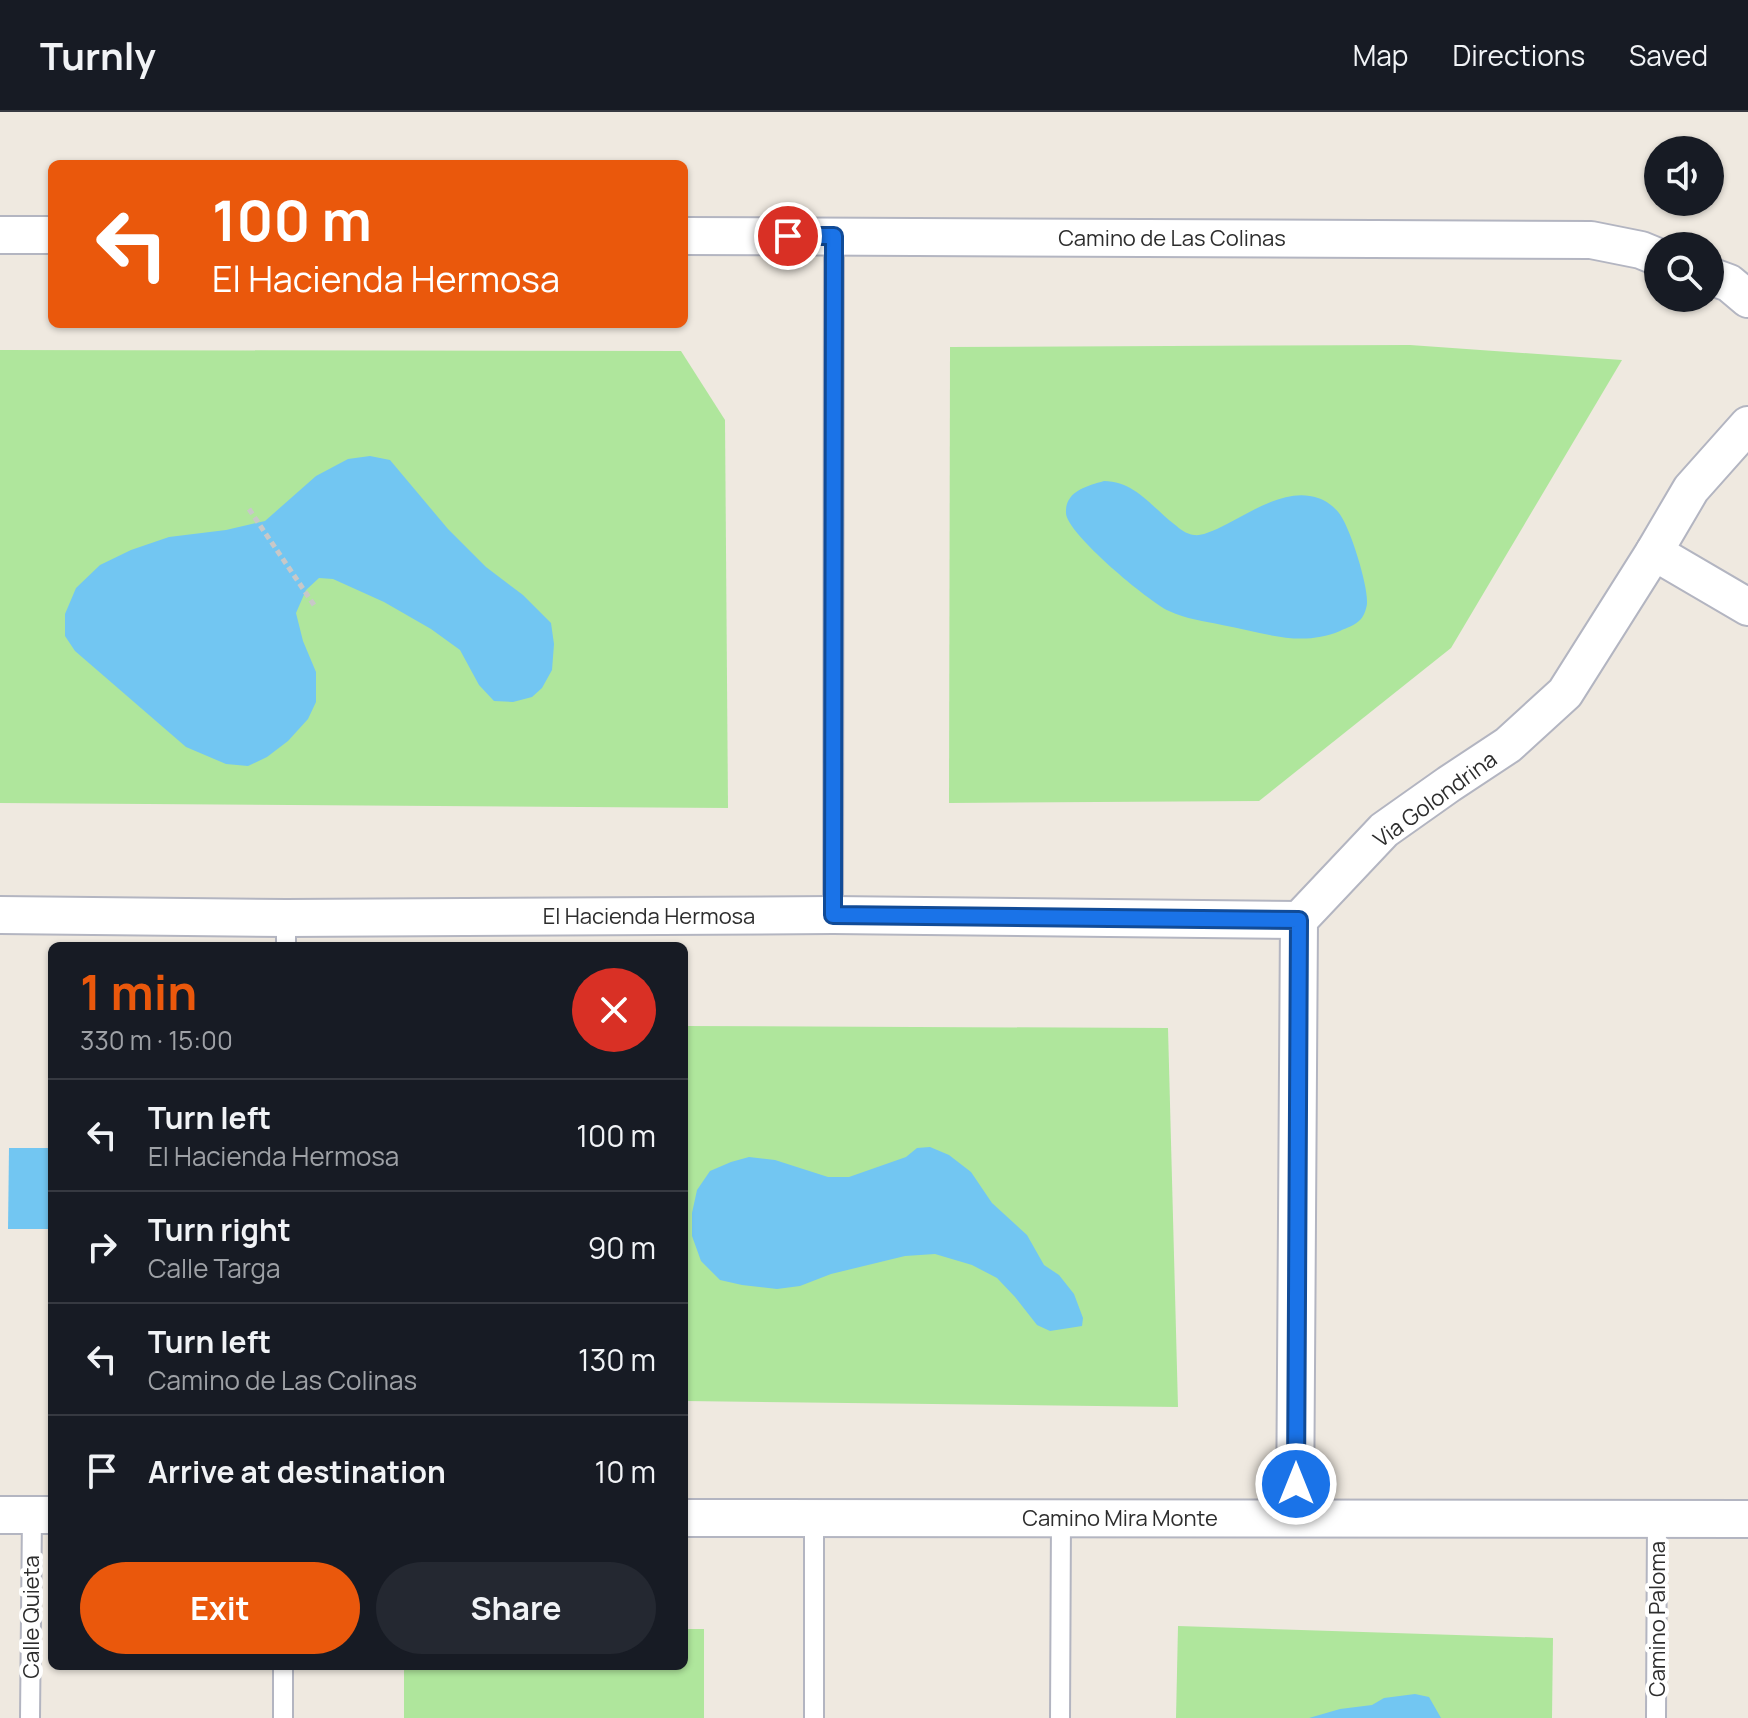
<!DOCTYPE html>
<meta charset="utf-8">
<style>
body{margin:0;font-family:Manrope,sans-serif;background:#242831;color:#f1f3f6;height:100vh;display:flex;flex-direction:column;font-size:30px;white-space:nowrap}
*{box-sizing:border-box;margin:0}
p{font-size:26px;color:#9ea1a6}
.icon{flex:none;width:44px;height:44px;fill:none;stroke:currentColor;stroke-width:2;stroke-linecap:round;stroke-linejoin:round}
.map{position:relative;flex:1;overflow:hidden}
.drawer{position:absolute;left:48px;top:830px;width:640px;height:728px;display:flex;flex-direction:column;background:#171b24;border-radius:12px;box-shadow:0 2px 6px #0004}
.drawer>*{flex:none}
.top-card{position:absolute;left:48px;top:48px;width:640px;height:168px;border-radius:12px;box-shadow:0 2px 6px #0004;background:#ea580c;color:#fff;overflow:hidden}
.fabs{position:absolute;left:1644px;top:24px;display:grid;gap:16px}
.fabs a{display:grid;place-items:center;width:80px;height:80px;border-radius:50%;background:#171b24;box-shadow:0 2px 6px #0004;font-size:40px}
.pin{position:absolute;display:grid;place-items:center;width:68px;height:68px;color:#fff;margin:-34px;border:4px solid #fff;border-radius:50%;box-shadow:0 2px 8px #0007}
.me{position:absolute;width:88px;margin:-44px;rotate:0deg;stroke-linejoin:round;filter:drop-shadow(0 0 6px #0008)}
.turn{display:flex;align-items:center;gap:28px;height:168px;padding:0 32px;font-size:36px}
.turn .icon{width:104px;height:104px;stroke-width:2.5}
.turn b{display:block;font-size:56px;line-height:68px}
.round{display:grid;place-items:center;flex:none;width:84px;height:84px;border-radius:42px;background:#242831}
.headline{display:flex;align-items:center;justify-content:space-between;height:136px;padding:0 32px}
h1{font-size:48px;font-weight:700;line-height:60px;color:#ea580c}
.cta{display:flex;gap:16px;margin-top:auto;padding:16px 32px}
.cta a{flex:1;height:92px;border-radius:48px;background:#ea580c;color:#fff;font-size:32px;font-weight:700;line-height:92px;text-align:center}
.cta a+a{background:#242831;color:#f1f3f6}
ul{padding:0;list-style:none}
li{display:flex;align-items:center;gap:24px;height:112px;padding:0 32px;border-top:2px solid #363941}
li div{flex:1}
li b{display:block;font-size:30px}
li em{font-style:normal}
header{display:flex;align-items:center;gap:48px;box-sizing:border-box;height:112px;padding:0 40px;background:#171b24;border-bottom:2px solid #363941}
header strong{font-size:38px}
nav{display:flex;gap:44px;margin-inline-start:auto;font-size:28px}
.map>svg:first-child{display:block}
.green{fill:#afe69c}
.water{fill:#72c6f2}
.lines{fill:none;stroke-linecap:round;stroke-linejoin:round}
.service-casing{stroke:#b3b5c1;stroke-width:22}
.minor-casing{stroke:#b3b5c1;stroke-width:40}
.path{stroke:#c8c8c8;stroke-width:5;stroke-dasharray:6 4;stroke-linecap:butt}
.service{stroke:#fff;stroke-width:18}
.minor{stroke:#fff;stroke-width:36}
.route-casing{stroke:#114b97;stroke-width:20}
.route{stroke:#1a73e8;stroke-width:14}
.labels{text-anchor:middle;stroke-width:8;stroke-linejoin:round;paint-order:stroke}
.street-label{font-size:22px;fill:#2d2d2d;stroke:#fff}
</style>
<header>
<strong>Turnly</strong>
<nav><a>Map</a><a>Directions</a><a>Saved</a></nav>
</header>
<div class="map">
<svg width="1748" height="1606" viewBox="0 0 1748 1606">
<rect width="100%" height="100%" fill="#efe9e0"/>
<g class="green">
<path d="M1410 233 1622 248 1451 536 1259 689 949 691 950 235Z"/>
<path d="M0 238 681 239 725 308 728 696 0 691Z"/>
<path d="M684 914 1168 916 1178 1295 684 1289Z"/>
<path d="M1178 1514 1553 1526 1552 1606H1176Z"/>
<path d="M684 1517H704V1606H404V1554H684Z"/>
</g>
<g class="water">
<path d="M370 344 390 348 448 417 486 455 523 483 551 511 554 532 552 558 542 576 532 585 513 590 494 589 479 573 460 538 431 517 384 490 333 467 319 466 306 478 296 501 303 529 316 560V590L308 607 288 629 267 645 248 654 226 652 186 635 75 539 65 524V502L76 476 100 453 131 438 169 425 226 418 265 409 316 364 348 347Z"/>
<path d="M1104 369C1134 369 1151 394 1174 412 1180 417 1186 422 1194 423 1201 424 1210 420 1217 417 1247 403 1285 374 1318 386 1326 388 1337 397 1341 404 1351 419 1368 473 1367 491 1367 495 1364 504 1361 507 1356 513 1346 516 1340 519 1300 536 1262 520 1222 513 1204 509 1186 507 1169 499 1149 490 1066 421 1066 401 1065 379 1087 374 1104 369Z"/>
<path d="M930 1035 949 1043 971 1060 992 1091 1027 1123 1044 1153 1059 1163 1074 1182 1083 1206 1082 1214 1050 1219 1037 1213 1015 1185 997 1166 972 1153 935 1142 905 1144 831 1162 800 1174 777 1177 742 1173 720 1168 701 1149 692 1124V1101L697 1078 710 1059 731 1050 749 1045 775 1048 828 1065H849L906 1045 917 1036Z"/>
<path d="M9 1036H48V1117H8Z"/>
<path d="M1415 1582 1429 1585 1441 1606H1309L1340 1597 1372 1593 1384 1586Z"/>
</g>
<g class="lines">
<defs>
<g id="service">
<path d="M833 803 834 124"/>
<path d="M286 806V834"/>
<path d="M30 1606 32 1403"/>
<path d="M283 1606V1554"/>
<path d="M814 1606V1407"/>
<path d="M1060 1606 1061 1406"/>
<path d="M1656 1606 1657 1408"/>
</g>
<g id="minor">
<path d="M0 123H52"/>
<path d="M684 124 1591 128 1641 138 1658 145"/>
<path d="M1710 164 1729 171 1748 187"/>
<path d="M1654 440 1748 495"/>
<path d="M0 803 286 806 833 803 1299 808"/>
<path d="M0 1403H52"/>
<path d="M684 1406 1748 1407"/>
<path d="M1295 1406 1299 808 1384 718 1449 672 1508 633 1565 581 1654 440 1691 377 1748 313"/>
</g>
</defs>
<use href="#service" class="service-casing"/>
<use href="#minor" class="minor-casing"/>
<path class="path" d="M249 397 314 493"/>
<use href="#service" class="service"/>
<use href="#minor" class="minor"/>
</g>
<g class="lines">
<defs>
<path id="route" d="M788 124H834L833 803 1299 808 1296 1372"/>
</defs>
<use href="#route" class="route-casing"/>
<use href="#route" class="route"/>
</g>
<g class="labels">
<g class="street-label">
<text x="1172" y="134">Camino de Las Colinas</text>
<text transform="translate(1435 687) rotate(-36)" y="8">Via Golondrina</text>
<text x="649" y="812">El Hacienda Hermosa</text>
<text x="1120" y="1414">Camino Mira Monte</text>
<text transform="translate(31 1505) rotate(-90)" y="8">Calle Quieta</text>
<text transform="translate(1657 1507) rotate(-90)" y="8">Camino Paloma</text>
</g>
</g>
</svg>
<div class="fabs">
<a><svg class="icon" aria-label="sound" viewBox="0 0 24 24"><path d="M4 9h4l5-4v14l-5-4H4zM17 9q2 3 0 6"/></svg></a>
<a><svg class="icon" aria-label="search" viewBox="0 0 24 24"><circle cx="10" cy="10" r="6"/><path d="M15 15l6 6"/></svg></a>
</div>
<div class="pin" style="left:788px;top:124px;background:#d93025"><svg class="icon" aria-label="arrive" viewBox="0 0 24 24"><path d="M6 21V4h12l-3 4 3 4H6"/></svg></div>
<svg class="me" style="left:1296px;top:1372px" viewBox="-20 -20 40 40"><circle r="17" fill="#1a73e8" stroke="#fff" stroke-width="3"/><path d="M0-11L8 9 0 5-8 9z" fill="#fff"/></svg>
<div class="top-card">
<div class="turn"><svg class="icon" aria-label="left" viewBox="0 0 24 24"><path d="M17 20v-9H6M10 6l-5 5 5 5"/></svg><div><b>100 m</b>El Hacienda Hermosa</div></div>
</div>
<section class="drawer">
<div class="headline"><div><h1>1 min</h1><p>330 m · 15:00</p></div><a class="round" style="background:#d93025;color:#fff"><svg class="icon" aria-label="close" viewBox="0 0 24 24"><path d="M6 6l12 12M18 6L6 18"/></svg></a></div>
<ul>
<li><svg class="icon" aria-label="left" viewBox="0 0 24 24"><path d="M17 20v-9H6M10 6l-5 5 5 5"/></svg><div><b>Turn left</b><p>El Hacienda Hermosa</p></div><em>100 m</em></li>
<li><svg class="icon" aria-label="right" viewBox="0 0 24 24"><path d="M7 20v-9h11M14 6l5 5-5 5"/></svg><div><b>Turn right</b><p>Calle Targa</p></div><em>90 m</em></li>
<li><svg class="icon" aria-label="left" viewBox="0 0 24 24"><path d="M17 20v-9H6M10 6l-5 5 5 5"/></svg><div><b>Turn left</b><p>Camino de Las Colinas</p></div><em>130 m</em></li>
<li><svg class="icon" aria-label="arrive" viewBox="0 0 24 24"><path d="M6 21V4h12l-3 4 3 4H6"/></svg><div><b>Arrive at destination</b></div><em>10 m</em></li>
</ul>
<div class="cta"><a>Exit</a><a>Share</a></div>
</section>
</div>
